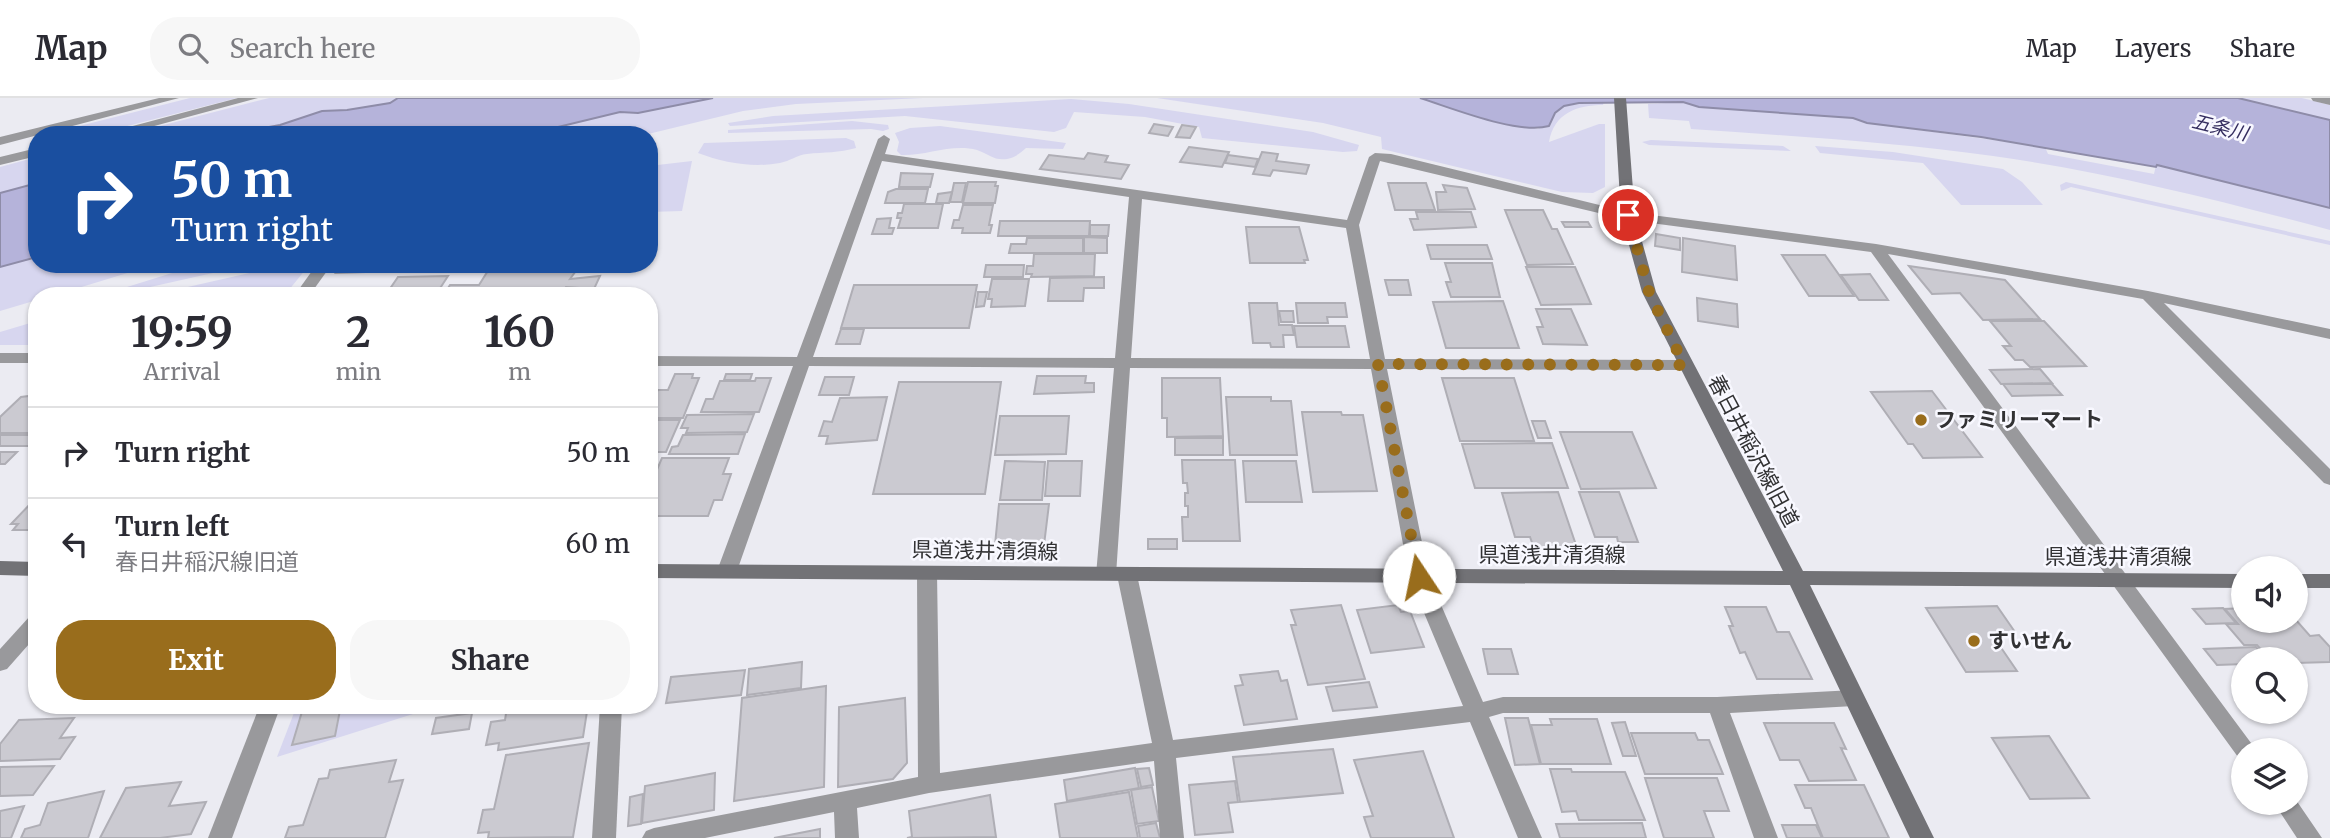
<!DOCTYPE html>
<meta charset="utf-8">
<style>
body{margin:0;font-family:Merriweather,"Noto Sans JP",serif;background:#f7f7f7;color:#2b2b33;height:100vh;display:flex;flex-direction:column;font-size:26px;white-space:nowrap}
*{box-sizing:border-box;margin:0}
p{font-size:23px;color:#7c7c81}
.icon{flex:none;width:38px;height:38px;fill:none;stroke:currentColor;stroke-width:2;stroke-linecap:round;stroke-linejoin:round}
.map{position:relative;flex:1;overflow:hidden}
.drawer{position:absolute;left:28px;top:189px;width:630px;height:427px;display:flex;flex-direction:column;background:#fff;border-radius:28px;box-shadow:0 2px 5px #0004}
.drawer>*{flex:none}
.top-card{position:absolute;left:28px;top:28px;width:630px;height:147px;border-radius:28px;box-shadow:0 2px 5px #0004;background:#1a4fa0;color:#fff;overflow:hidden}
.buttons{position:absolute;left:2231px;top:458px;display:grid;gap:14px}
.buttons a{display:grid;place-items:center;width:77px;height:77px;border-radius:50%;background:#fff;box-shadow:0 2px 5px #0004;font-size:35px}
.pin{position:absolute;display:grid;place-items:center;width:60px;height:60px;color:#fff;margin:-30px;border:4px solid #fff;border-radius:50%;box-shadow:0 2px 7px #0007}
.me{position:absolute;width:77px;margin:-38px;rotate:349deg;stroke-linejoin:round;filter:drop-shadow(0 0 5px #0008)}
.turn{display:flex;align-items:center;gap:24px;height:147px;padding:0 28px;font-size:32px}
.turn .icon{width:91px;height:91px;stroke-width:2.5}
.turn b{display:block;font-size:49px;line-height:60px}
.eta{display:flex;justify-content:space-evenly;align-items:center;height:119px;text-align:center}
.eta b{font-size:42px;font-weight:700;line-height:49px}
.cta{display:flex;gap:14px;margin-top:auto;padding:14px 28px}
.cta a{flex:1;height:80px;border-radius:28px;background:#996d1c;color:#fff;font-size:28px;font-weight:700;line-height:80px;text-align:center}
.cta a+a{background:#f7f7f7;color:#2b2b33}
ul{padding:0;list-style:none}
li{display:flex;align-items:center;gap:21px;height:91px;padding:0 28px;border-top:2px solid #e1e1e2}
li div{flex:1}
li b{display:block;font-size:26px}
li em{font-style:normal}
header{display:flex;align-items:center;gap:42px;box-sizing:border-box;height:98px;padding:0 35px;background:#fff;border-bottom:2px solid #e1e1e2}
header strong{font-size:33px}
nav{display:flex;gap:38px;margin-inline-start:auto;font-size:24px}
.search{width:490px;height:63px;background:#f7f7f7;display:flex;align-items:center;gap:18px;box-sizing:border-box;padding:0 24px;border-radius:28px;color:#7c7c81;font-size:26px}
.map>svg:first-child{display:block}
.green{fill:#d7d6ef}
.water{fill:#b5b3da;stroke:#8e8ca8;stroke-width:2}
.building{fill:#cbcad1;stroke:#afaeb5;stroke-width:2}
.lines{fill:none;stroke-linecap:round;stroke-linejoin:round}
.street{fill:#99999c;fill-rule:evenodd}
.secondary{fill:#727276;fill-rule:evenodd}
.route{stroke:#996d1c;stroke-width:12;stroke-dasharray:0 21.6}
.poi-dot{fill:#996d1c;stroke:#f8f8ff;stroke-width:2.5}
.labels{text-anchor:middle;stroke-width:5;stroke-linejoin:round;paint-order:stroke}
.far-water-label{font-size:19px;font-style:italic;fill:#352e60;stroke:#f8f8ff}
.poi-label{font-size:21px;font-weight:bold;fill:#323234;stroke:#f8f8ff;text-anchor:start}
.street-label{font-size:21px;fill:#323234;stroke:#f8f8ff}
</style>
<header>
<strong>Map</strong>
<div class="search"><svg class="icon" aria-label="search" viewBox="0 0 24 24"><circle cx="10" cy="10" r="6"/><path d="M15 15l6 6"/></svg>Search here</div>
<nav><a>Map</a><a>Layers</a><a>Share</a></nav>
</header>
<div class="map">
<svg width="2330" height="740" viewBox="0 0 2330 740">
<rect width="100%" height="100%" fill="#ebebf2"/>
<g class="green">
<path d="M190 0H237L92 37H44Z"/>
<path d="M269 0H398L389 5 347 12 322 13 280 27 225 37H125Z"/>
<path d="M713 0H923L796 6 743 13 644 37H525L620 14 639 15Z"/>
<path d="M1157 0H1420L1487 22 1538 31 1564 8 1604 3 1603 7C1577 7 1554 15 1549 44L1599 26H1605V89L1593 95 1562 94 1382 51 1381 39 1323 25Z"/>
<path d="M2238 0H2302L2330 7V22Z"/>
<path d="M1071 1 1129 6 1313 34 1359 47 1357 53 1343 54 1202 40 1199 29 1145 19 1074 14 1066 30 1054 34 905 18 730 28 728 25 773 18Z"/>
<path d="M1683 4 1699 9 1853 20 1867 25 2045 49 2048 56 2154 76 2156 67 2330 110V132C2218 102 2107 74 1993 58 1893 44 1792 38 1691 31L1689 23 1649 20 1648 6Z"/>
<path d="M852 23 888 27 889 31 883 33 871 31 728 35V32Z"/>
<path d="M940 28 1066 45 1063 51 1026 50C1020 55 1016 59 1007 61 994 63 989 56 977 52 952 45 926 58 901 57L897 53 899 44 895 35 910 30Z"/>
<path d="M846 40 854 43 856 50C839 55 824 54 807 56 797 57 790 63 780 65 753 70 724 65 698 55L704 45Z"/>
<path d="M1651 42 1783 48 1791 53 1649 47 1642 44Z"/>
<path d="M1815 48 1893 54 2003 71 2022 84 2043 107H1961L1923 65 1820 55Z"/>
<path d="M37 59V85L0 95V69Z"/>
<path d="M692 63 682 113 649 114V68Z"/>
<path d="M2066 84 2330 143V147L2071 89 2061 93 2060 87Z"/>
<path d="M37 159V166H157L52 198H37V202L0 213V169Z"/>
<path d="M201 166H253L110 198H98Z"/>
<path d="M289 166H310L284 198H148Z"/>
<path d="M37 223V247H0V234Z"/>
<path d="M297 607H481L413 616 277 659Z"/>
</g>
<g class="water">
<path d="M398 0H713L638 15 620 14 525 37H225L280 27 322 13 347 12 390 5Z"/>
<path d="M1420 0H2238L2330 22V110L2157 67 2156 69 1981 39 1867 25 1853 20 1699 9 1683 4 1579 5 1564 8 1555 15 1549 28C1518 37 1452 10 1420 0Z"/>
<path d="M37 85V159L0 169V95Z"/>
</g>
<g class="building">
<path d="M1154 26 1173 29 1168 38 1149 35Z"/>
<path d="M1182 27 1196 29 1190 40 1176 39Z"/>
<path d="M1189 49 1229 54 1222 69 1180 64Z"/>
<path d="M1262 54 1278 56 1276 63 1309 67 1306 76 1273 72 1270 78 1253 76Z"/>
<path d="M1088 55 1108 58 1105 64 1129 67 1121 81 1040 71 1049 57 1084 61Z"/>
<path d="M1228 57 1258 61 1255 69 1225 65Z"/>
<path d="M901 75 933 76 930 89H899Z"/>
<path d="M968 84H996L995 88H998L995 105H963Z"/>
<path d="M954 85H966L962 104H950Z"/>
<path d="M1388 85H1426L1435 112H1395Z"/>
<path d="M1443 87 1467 90 1475 111 1438 112 1436 94H1446Z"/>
<path d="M896 91H928L925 105H885L888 94Z"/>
<path d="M952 94 949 105H936L938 96Z"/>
<path d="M904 106H943L938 130H898L901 120H897L898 115H902Z"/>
<path d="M963 107H993L989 127H992L990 135H962L963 130H952L954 122H959Z"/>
<path d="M1505 112H1543L1552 131H1557L1573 166 1527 167Z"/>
<path d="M1416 114H1471L1476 129 1414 132 1410 121H1418Z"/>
<path d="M891 120 889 130H894L892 136H872L877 121Z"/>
<path d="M1000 123H1090L1089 138H998Z"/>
<path d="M1562 124H1588L1591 129H1565Z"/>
<path d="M1090 127H1109L1108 138H1090Z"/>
<path d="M1246 129H1299L1308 162H1304L1305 165H1250Z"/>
<path d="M1656 136 1680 140V152L1655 148Z"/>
<path d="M1084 139 1107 140V155H1084Z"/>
<path d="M1027 140H1083V155H1009L1011 146H1026Z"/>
<path d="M1683 140 1735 148 1737 182 1682 174Z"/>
<path d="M1427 147H1487L1492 161H1431Z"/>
<path d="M1034 156H1095L1094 178 1031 179 1032 176H1026L1027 168H1033Z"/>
<path d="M1782 157H1825L1854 198H1809Z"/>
<path d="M1445 165H1492L1500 199H1451L1446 184H1451Z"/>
<path d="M343 166H371L365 174 336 175Z"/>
<path d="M503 166H581L570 181 600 178 594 191 566 189 561 198H443L450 187H479L491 168Z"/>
<path d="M986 167H1024L1023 179H984Z"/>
<path d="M1909 168 2005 182 2040 221 1983 222 1960 195 1932 196Z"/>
<path d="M1526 169H1575L1591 206 1541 207Z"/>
<path d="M1870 176 1888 202H1859L1841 177Z"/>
<path d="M448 178 435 198H385L398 179Z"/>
<path d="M1104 179V190H1084L1083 203H1048L1050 180Z"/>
<path d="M992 181H1029L1025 208 991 209 992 201H988Z"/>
<path d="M1385 182H1408L1411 197H1389Z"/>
<path d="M854 187H977L969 230H841Z"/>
<path d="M978 194H987L984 208 976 209Z"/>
<path d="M1697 200 1737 206 1738 229 1698 223Z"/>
<path d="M1503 203 1519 250H1446L1433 204Z"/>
<path d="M1249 205H1277L1279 227H1292L1294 237H1283L1284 249H1271L1270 245H1253Z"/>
<path d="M1296 205H1345L1347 219H1327L1328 225H1298Z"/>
<path d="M1536 211H1571L1587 247 1543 246 1537 229H1543Z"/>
<path d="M1279 213H1293L1294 224H1281Z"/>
<path d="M1990 223H2044L2086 268 2030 269 2023 262H2015L2003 248H2011Z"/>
<path d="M1294 228H1345L1349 249H1297Z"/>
<path d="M841 231H864L860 246H836Z"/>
<path d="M2040 271 2052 285 2001 286 1990 272Z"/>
<path d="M675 276H693L692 280H699L683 320H649V306L658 292H668Z"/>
<path d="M726 276H752L750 282H724Z"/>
<path d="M1037 278H1086L1085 285H1094V294L1034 296Z"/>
<path d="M825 279H854L849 297H819Z"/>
<path d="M756 280H771L759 314H701L706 301H713L720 283H755Z"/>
<path d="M1162 280H1220L1223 338 1167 339V320H1162Z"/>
<path d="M1442 280H1514L1534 343H1460Z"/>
<path d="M899 284H1001L985 396H873Z"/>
<path d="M2003 286H2052L2062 297 2012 298Z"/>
<path d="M1932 293 1982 359 1923 360 1913 346H1908L1871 294Z"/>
<path d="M37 297V335H0V319L21 299Z"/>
<path d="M887 299 877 342 826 346 828 338H819L824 323 832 324 840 300Z"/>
<path d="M1226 299H1271V303H1291L1297 357H1230Z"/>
<path d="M1302 314H1341L1342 317H1363L1377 393 1313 394Z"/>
<path d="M754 316 747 334 686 335 688 330H681L687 317Z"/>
<path d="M1000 318H1069L1066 356 995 357Z"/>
<path d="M649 322H680L666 354H649Z"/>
<path d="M1532 323H1545L1551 340H1538Z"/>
<path d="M1560 334H1632L1656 390 1581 391Z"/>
<path d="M745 336 738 356H669L672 349 678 348 683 337Z"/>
<path d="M0 337H37V341L29 348H0Z"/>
<rect x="1175" y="340" width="48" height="17"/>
<path d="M1552 345 1568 390H1475L1462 346Z"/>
<path d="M0 354H17L5 366H0Z"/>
<path d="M662 360H729L723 376H731L722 402H714L708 418H649V390Z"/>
<path d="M1182 362H1235L1240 443H1183L1182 419H1188V408H1185V395H1188L1187 385H1183Z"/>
<path d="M1005 363 1045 364 1042 402H1000Z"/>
<path d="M1048 363H1082L1080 398H1045Z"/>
<path d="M1243 363H1296L1302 404H1246Z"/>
<path d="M1558 394 1578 453H1535L1530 439H1515L1502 395Z"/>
<path d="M1579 394H1619L1638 444H1618L1617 439H1595Z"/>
<path d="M36 400 37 432H13L18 426H11Z"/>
<path d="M999 406H1049L1044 447H995Z"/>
<rect x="1148" y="441" width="29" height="10"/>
<path d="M1341 507 1365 581 1308 587 1291 527H1296L1291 512Z"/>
<path d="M1398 507 1401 514 1410 513 1424 549 1371 555 1357 512Z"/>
<path d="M1997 508 2015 534 1991 535 2017 573 1966 574 1926 510Z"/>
<path d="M1725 509H1766L1777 534H1789L1812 581H1757L1745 554 1740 555 1729 528H1733Z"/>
<path d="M2223 510 2236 525 2206 526 2193 511Z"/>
<path d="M2244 510V523L2296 522 2310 538 2319 537 2330 549V564L2296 565V562H2270L2257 547H2244L2226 526H2238L2225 511Z"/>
<path d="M2256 549 2267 562H2244V566L2217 567 2204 551Z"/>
<path d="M1483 551H1511L1518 576H1488Z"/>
<path d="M802 564 801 590 747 597 749 571Z"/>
<path d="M745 572 741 597 666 605 671 579Z"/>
<path d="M1278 573 1281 583 1287 582 1297 621 1244 627 1235 588 1243 587 1240 577Z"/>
<path d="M1369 584 1377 609 1333 613 1326 589Z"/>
<path d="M826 588 824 689 734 703 742 600Z"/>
<path d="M905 600 907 665 893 681 838 689 839 609Z"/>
<path d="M304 607H341L335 638 292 647Z"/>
<path d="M516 607H588L583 639 498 652 499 645 486 647 491 624 505 622 507 609Z"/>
<path d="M472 615 469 631 432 636 436 620Z"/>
<path d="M74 620 60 640 75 639 60 661 0 663V646L19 622Z"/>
<path d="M1505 620H1528L1540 666 1515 667Z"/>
<path d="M1550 621H1597L1611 666H1541L1531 627H1552Z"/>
<path d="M1625 624 1636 658H1623L1612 625Z"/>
<path d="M1764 625H1834L1846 651 1841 650 1856 682 1809 683 1799 662H1780Z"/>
<path d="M1631 635H1695L1698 642H1709L1723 676H1645Z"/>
<path d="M2049 638 2089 700 2030 701 1992 640Z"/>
<path d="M589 645 573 739 488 740 489 734 478 735 483 712 494 711 506 657Z"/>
<path d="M1333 651 1343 695 1240 704 1233 659Z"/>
<path d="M1423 653 1454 740H1371L1364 719 1373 718 1354 662Z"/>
<path d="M396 662 389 684 403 682 385 740H285L289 729 303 727 319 681 328 680 330 672Z"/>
<path d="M54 668 33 697 0 698V669Z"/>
<path d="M1135 670 1139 690 1067 703 1064 682Z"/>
<path d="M1149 670 1153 687 1141 689 1137 671Z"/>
<path d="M1550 671H1571L1572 674H1625L1645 722H1579L1576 713 1562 714Z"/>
<path d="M715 675 714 712 642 725 645 688Z"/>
<path d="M1645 680H1717L1729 713H1704L1714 740H1664Z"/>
<path d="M1235 683 1238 704 1228 705 1233 734 1195 737 1189 687Z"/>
<path d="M181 684 169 708 206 704 191 736 160 740H100L126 690Z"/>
<path d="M1795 687H1864L1889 740H1823L1811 710H1805Z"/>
<path d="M1152 689 1159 723 1137 726 1131 692Z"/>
<path d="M104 693 88 740H21L25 731 40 727 48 705Z"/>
<path d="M1129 694 1138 740H1060L1055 706Z"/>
<path d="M643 696 641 726 628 728 630 699Z"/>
<path d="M990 697 996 739 907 740 912 739 909 713Z"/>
<path d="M24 708 11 740H0V713Z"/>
<path d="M1156 725 1160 740H1140L1138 728Z"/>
<path d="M1642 725 1646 740H1560L1556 726Z"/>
<path d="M1782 727H1816L1822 740H1787Z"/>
<path d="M820 731V740H774Z"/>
</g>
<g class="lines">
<g class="street">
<path d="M159 0H179L0 47V39Z"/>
<path d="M238 0H258L121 37H99Z"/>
<path d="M2311 0H2330V7L2313 3Z"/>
<path d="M884 37 890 41 885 56 1347 122 1369 59 1375 55 1391 56 1628 114 1876 146 2148 193 2330 231V241L2164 205 2330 371V387L2324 385 2143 201 1888 156 2257 653H2244V661L2238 659 1871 154 1628 122 1380 63 1359 127 1385 261 1684 262 1692 267 1684 272 1387 271 1429 479 1483 604 1503 599H1717L1854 592 1861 594 1864 600 1861 606 1854 608 1730 615 1778 740H1754L1710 615H1503L1489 619 1542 740H1518L1470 624 1176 660 1184 740H1160L1154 663 929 695 857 710 859 740H835L834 714 705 740H642L646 733 654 730 918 679 917 475 920 470H934L937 475 940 675 1152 645 1117 477 1120 472H1134L1137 477 1173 642 1463 608 1409 479 1371 271 1130 270 1116 477 1113 482H1099L1096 477 1114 270 809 268 737 473 734 478H720L717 473 793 268H649V258L797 259 878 41ZM882 63 1129 99 1115 260 813 259ZM1142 101 1346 130 1370 261 1131 260Z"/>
<path d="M37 50V58L0 67V59Z"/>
<path d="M317 166H332L309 198H294Z"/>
<rect x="0" y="255" width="37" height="10"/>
<path d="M37 516V537L7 571 0 573V551L30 518Z"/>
<path d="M260 607H281L232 740H208Z"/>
<path d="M600 607H622L616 740H592Z"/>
<path d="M2296 702 2322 740H2297L2274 705H2296Z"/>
</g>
<g class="secondary">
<path d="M1614 0H1626L1635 118 1656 194 1803 473 2244 476V490L1810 487 1934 740H1910L1790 487 649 480V466L1783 473 1642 194 1621 118Z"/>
<path d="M0 463 37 464V478L0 477Z"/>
<rect x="2296" y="476" width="34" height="14"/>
</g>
</g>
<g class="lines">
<path class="route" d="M1419 479 1378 266 1684 267 1649 194 1628 117"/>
</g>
<g class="poi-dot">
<circle cx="1921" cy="322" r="7"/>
<circle cx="1974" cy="543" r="7"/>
</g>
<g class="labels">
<g class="far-water-label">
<text transform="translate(2220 29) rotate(14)" y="7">五条川</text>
</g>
<g class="poi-label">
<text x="1935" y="329">ファミリーマート</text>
<text x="1988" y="550">すいせん</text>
</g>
<g class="street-label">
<text transform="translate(1753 353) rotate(62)" y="7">春日井稲沢線旧道</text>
<text transform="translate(985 453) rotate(1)" y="7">県道浅井清須線</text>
<text x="1552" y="464">県道浅井清須線</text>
<text x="2118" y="466">県道浅井清須線</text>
</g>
</g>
</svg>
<div class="buttons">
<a><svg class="icon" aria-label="sound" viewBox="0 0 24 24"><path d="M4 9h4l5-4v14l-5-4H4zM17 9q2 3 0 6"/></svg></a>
<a><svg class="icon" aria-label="search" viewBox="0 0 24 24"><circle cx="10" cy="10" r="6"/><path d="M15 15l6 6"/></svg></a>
<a><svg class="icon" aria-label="layers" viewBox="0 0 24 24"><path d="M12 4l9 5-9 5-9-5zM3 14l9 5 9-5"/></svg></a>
</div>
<div class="pin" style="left:1628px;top:117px;background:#d93025"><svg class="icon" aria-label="arrive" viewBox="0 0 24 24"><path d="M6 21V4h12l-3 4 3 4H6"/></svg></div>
<svg class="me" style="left:1419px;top:479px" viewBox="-20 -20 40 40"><circle r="19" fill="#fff"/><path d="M0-13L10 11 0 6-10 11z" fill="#996d1c"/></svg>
<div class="top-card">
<div class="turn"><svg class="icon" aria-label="right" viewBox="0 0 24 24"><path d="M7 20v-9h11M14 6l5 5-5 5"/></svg><div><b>50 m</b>Turn right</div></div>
</div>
<section class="drawer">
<div class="eta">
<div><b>19:59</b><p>Arrival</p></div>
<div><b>2</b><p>min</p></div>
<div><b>160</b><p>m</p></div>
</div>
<ul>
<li><svg class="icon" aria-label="right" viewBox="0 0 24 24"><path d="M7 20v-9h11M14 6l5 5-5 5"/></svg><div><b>Turn right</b></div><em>50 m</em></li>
<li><svg class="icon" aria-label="left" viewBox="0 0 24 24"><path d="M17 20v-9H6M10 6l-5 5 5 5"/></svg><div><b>Turn left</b><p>春日井稲沢線旧道</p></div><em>60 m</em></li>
</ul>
<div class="cta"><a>Exit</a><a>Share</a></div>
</section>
</div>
